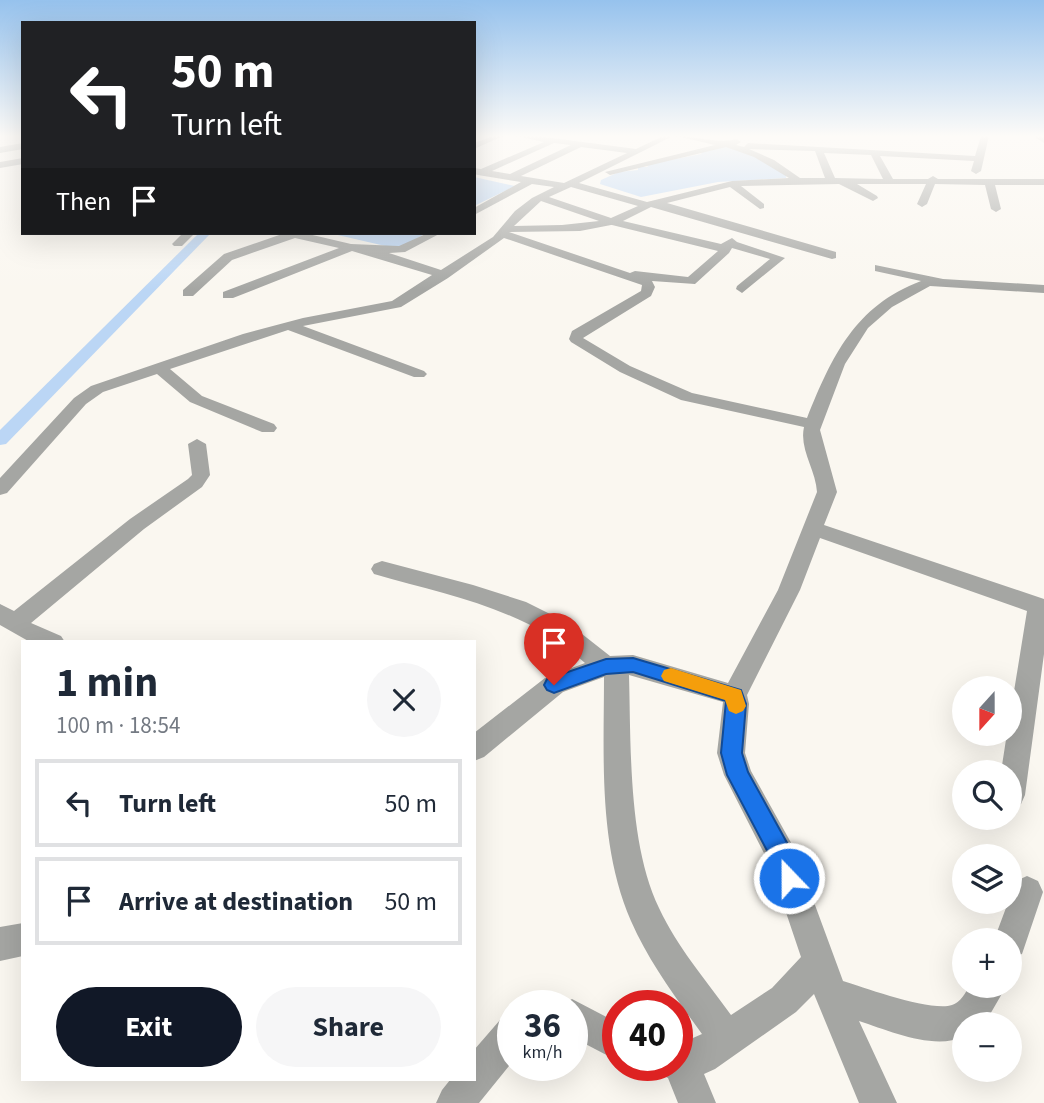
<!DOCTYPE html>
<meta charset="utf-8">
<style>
body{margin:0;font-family:"Source Sans 3",sans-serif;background:#f6f6f7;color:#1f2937;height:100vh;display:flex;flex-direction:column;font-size:26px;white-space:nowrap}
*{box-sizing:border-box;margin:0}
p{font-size:23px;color:#747a83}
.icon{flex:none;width:38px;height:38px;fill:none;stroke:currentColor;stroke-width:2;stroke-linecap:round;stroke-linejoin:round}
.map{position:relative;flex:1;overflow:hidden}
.sheet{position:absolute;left:21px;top:640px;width:455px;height:441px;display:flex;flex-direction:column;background:#fff;border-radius:0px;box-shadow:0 7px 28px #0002}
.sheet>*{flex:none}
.top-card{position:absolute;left:21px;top:21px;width:455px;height:214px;border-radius:0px;box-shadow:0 7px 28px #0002;background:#202124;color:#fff;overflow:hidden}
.needle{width:46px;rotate:201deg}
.controls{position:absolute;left:952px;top:676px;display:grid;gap:14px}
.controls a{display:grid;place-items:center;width:70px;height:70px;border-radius:50%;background:#fff;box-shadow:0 7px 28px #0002;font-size:35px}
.speed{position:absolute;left:497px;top:990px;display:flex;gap:14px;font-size:35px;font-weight:700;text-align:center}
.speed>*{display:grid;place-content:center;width:91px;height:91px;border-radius:50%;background:#fff;box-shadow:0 7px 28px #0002;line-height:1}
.speed small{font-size:18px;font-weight:400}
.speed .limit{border:10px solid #d22;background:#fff;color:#111}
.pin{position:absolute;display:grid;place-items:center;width:60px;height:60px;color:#fff;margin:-72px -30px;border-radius:50% 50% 50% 0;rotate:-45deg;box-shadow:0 0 7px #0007}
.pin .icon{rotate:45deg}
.me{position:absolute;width:77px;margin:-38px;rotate:338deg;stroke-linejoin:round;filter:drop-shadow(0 0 5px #0008)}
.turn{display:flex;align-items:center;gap:24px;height:147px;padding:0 35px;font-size:32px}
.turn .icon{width:91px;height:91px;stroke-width:2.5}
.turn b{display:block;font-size:49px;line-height:60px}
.then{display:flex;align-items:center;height:66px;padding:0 35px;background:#0003;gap:14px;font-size:26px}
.round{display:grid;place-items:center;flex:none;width:74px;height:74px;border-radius:37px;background:#f6f6f7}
.head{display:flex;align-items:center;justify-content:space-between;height:119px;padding:0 35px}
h1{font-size:42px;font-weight:700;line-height:52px}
.action{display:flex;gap:14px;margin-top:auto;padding:14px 35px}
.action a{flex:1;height:80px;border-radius:42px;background:#111827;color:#fff;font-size:28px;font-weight:700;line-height:80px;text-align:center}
.action a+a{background:#f6f6f7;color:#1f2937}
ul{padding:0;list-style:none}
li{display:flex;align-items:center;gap:21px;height:88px;margin:0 14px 10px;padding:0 21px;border:4px solid #e0e1e3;border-radius:0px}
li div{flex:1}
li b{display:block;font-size:26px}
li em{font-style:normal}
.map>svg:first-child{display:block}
.water{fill:#bbd6f5}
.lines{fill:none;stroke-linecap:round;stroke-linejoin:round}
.canal{fill:#bbd6f5;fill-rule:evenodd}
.minor{fill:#a5a6a3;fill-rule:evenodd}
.route{fill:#1a73e8;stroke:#114b97;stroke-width:2}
.slow{fill:#f59e0b}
</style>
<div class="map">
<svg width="1044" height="1103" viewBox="0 0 1044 1103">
<rect width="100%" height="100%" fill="#faf7f0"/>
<g class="water">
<path d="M728 145 741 149 786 174V178L718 182 641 197 600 184 601 180 619 172 638 170V167H647L650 164 701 154 704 149 696 147 712 150 714 148 709 146Z"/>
<path d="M474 177 515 186 474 206Z"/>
<path d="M329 233H426L406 245 394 248Z"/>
</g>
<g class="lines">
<path class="canal" d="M199 233H211L6 444 0 445V430Z"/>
<g class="minor">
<path d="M493 136H503L474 149V143Z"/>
<path d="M516 136H537L636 149 663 136H673L579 183 647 202 732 181 789 178 754 157 726 147 610 175 605 172 715 145 676 136C696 136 718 144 737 139L741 142 736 145 744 147 748 143 975 156 981 136H989L981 171 976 174 971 171 974 161 880 156 893 179H928L933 176 938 179H1044V185H995L1001 209 996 212 991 209 985 185 935 184 927 204 922 207 917 204 926 184H857L877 196 878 198 873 201 839 184 741 186 764 204V208L760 209 730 187 667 203 836 252V258L832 259 651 207 623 221 721 244 732 238 737 242 785 258 742 293 736 289 737 286 770 259 732 248 729 253 695 284 652 281 655 287 651 296 583 338 630 366 692 393 807 418C832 356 855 306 921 281L875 271V265L943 279 1044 285V293L930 286 892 307 868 328 845 364 820 430 837 492 824 525 1044 599V654L1025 795 1021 804 1010 808V772H1001L1007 733H1010V716L1027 611 820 538 800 590 747 695 749 704 745 753 751 771 794 848 843 981C865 988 932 1012 952 1005 960 1003 966 992 970 985H1007L985 1023 964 1024V1037C932 1050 890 1031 859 1021L897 1103H859L814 994 796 1012 715 1069 704 1074 716 1103H678L668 1078 664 1076 660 1066H677V1045L702 1034C676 998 649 962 631 921 598 845 604 757 604 677L563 692 484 757 474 761V733L545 678 585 663C525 608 450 596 374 574L371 569 374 564 382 561 473 585 526 602 568 623 610 656 633 655 728 683 778 590 817 492C816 470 799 449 804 427L681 400 620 372 571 342 569 339 572 331 641 291 642 285 504 238 448 278 401 307 303 326 424 371 427 374 424 377H414L288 330 170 369 202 396 274 424 277 428 274 432H262L190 402 157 374 103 392 86 404 7 493 0 495V478L74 398 91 386 243 334 303 318 392 301 432 275 352 251 233 298H223V292L339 248 295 238 232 260 193 296H183V290L224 254 285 233H304L351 244 399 246 428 233H441L405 252 389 253 441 270 493 237 515 211 532 198 554 187 532 184 474 215V208L521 182 478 175 474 174V168L481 169 544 142ZM554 143 571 145 510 174 492 171ZM581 147 627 153 564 183 521 176ZM749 149 815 151 825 178H800L774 160ZM824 153 871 155 883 179 835 178ZM571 187 638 206 611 218 549 197ZM541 201 599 221 562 225 514 226ZM611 225H612L718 251 688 277 635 271 630 273 509 232 580 231ZM629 675 723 702 717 753 724 775 770 865 801 957 772 988 731 1015C706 980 677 947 659 908 628 844 631 745 629 675Z"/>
<path d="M1033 136 1044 137V143Z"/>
<path d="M23 143V149L0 153V147Z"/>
<path d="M23 158V164L0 168V162Z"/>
<path d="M183 233H195L182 246H174L172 244Z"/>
<path d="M197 439 206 444 210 475 202 487 144 529 31 623 61 636 65 642H30L0 625V604L14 611 130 519 188 479 192 475 188 444Z"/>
<path d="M1027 876 1038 881 1043 892 1022 954 1010 958V940H994L1016 881Z"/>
<path d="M23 923V956L0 961V927Z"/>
<path d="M572 999 618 1023V1061L572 1037V1006H559Z"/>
<path d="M513 1015V1061L479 1103H436L442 1090 450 1080H474V1050L500 1020Z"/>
</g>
</g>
<linearGradient id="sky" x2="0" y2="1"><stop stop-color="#96c2ed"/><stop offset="0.47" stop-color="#fdfbf8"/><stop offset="1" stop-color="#fdfbf8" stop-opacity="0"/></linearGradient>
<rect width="1044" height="290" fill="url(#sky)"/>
<path class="route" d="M633 658 741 690 746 704 742 753 748 772 791 850 801 878 798 887 789 890 781 887 773 862 727 775 721 753 726 701 633 672 606 674 554 693 547 690 544 685 547 679 606 659Z"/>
<path class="slow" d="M671 668 741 690 746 706 743 711 736 714 729 711 725 700 664 681 661 676 664 670Z"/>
</svg>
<div class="controls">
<a><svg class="needle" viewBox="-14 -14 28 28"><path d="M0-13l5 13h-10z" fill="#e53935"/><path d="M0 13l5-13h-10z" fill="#747a83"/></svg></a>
<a><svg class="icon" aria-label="search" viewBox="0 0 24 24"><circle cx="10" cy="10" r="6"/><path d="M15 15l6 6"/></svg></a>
<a><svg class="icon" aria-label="layers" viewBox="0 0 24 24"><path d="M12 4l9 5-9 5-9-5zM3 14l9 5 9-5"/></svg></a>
<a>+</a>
<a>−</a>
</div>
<div class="speed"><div>36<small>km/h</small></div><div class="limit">40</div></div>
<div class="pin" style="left:554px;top:685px;background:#d93025"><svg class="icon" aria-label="arrive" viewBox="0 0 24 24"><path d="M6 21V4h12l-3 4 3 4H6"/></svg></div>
<svg class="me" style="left:789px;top:878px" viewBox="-20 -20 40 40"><circle r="17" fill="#1a73e8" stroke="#fff" stroke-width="3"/><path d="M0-11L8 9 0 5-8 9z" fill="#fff"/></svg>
<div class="top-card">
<div class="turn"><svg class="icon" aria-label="left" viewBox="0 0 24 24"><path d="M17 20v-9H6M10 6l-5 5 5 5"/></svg><div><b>50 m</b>Turn left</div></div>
<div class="then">Then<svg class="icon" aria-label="arrive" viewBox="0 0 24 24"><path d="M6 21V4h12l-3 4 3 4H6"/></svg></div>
</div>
<section class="sheet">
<div class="head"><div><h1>1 min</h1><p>100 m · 18:54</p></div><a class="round"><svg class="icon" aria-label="close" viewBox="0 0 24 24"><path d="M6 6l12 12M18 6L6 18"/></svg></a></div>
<ul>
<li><svg class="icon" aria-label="left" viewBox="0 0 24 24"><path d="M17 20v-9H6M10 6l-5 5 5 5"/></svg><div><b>Turn left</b></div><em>50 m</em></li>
<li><svg class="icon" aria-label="arrive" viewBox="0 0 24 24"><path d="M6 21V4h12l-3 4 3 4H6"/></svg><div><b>Arrive at destination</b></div><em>50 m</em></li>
</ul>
<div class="action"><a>Exit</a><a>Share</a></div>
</section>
</div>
